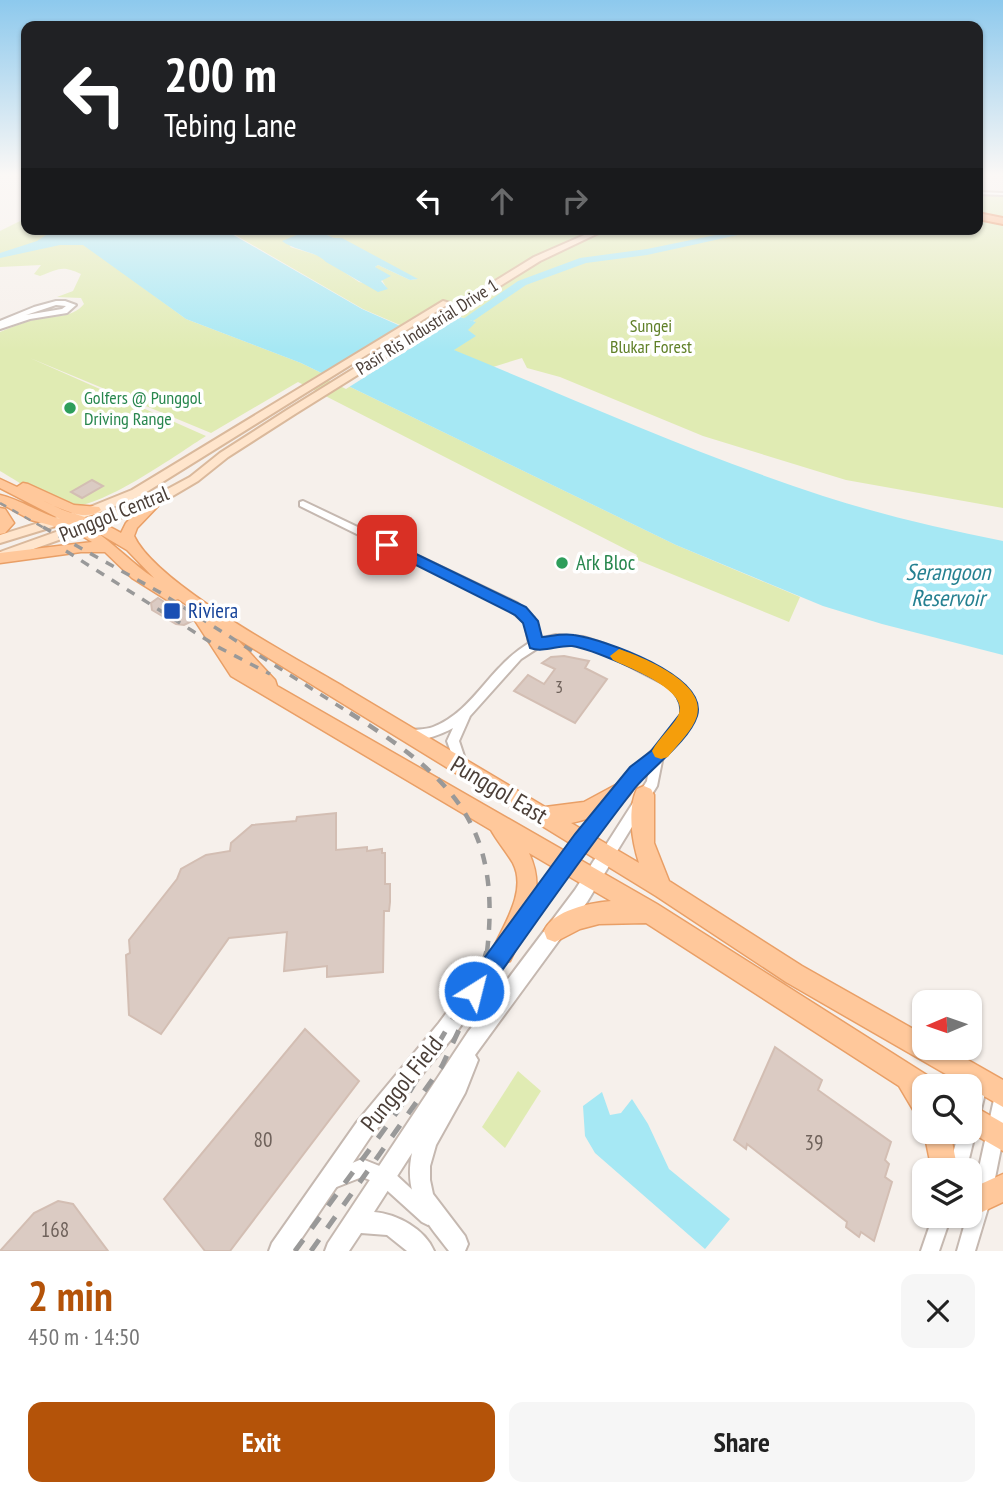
<!DOCTYPE html>
<meta charset="utf-8">
<style>
body{margin:0;font-family:"PT Sans Narrow",sans-serif;background:#f6f6f6;color:#222;height:100vh;display:flex;flex-direction:column;font-size:26px;white-space:nowrap}
*{box-sizing:border-box;margin:0}
p{font-size:23px;color:#767676}
.icon{flex:none;width:38px;height:38px;fill:none;stroke:currentColor;stroke-width:2;stroke-linecap:round;stroke-linejoin:round}
.map{position:relative;height:1251px;overflow:hidden}
.side{display:flex;flex-direction:column;background:#fff;flex:1}
.side>*{flex:none}
.hud{position:absolute;left:21px;top:21px;width:962px;height:214px;border-radius:14px;box-shadow:0 2px 5px #0004;background:#202124;color:#fff;overflow:hidden}
.needle{width:46px;rotate:268deg}
.tools{position:absolute;left:912px;top:990px;display:grid;gap:14px}
.tools a{display:grid;place-items:center;width:70px;height:70px;border-radius:14px;background:#fff;box-shadow:0 2px 5px #0004;font-size:35px}
.pin{position:absolute;display:grid;place-items:center;width:60px;height:60px;color:#fff;margin:-30px;border-radius:14px;box-shadow:0 4px 10px #0006}
.me{position:absolute;width:77px;margin:-38px;rotate:36deg;stroke-linejoin:round;filter:drop-shadow(0 0 5px #0008)}
.turn{display:flex;align-items:center;gap:24px;height:147px;padding:0 28px;font-size:32px}
.turn .icon{width:91px;height:91px;stroke-width:2.5}
.turn b{display:block;font-size:49px;line-height:60px}
.lanes{display:flex;align-items:center;height:66px;padding:0 28px;background:#0003;justify-content:center;gap:35px;direction:ltr}
.lanes .off{opacity:.35}
.round{display:grid;place-items:center;flex:none;width:74px;height:74px;border-radius:14px;background:#f6f6f6}
.summary{display:flex;align-items:center;justify-content:space-between;height:119px;padding:0 28px}
h1{font-size:42px;font-weight:600;line-height:52px;color:#b45309}
.button{display:flex;gap:14px;margin-top:auto;padding:14px 28px}
.button a{flex:1;height:80px;border-radius:14px;background:#b45309;color:#fff;font-size:28px;font-weight:600;line-height:80px;text-align:center}
.button a+a{background:#f6f6f6;color:#222}
.map>svg:first-child{display:block}
.green{fill:#e0ebb3;fill-rule:evenodd}
.water{fill:#a6e8f4}
.pier{fill:#f6f0eb}
.lines{fill:none;stroke-linecap:round;stroke-linejoin:round}
.river{fill:#a6e8f4;fill-rule:evenodd}
.building{fill:#dbcbc3;stroke:#d3beb3;stroke-width:2}
.minor-casing{stroke:#c5b8b0;stroke-width:4}
.tertiary-casing{stroke:#c5b8b0;stroke-width:4}
.secondary-casing{stroke:#dab99c;stroke-width:4}
.primary-casing{stroke:#e99f66;stroke-width:3}
.motorway-casing{stroke:#e47737;stroke-width:4}
.minor{fill:#fff;fill-rule:evenodd}
.tertiary{fill:#fff;fill-rule:evenodd}
.secondary{fill:#ffe5cc;fill-rule:evenodd}
.primary{fill:#ffc89b;fill-rule:evenodd}
.motorway{fill:#ffa86d;fill-rule:evenodd}
.rail-far3{stroke:#999;stroke-width:2.5;stroke-dasharray:7 7;stroke-linecap:butt}
.rail-far2{stroke:#999;stroke-width:3.5;stroke-dasharray:9 9;stroke-linecap:butt}
.rail-far1{stroke:#999;stroke-width:4.5;stroke-dasharray:11 11;stroke-linecap:butt}
.rail{stroke:#999;stroke-width:5;stroke-dasharray:14 14;stroke-linecap:butt}
.route{fill:#1a73e8;stroke:#114b97;stroke-width:2}
.slow{fill:#f59e0b}
.leisure-dot{fill:#2e9e5b;stroke:#fff;stroke-width:2.5}
.transit-dot{fill:#1a4fb4;stroke:#fff;stroke-width:2.5}
.labels{text-anchor:middle;stroke-width:7;stroke-linejoin:round;paint-order:stroke}
.far-park-label{font-size:18px;fill:#608028;stroke:#fff}
.far-street-label{font-size:18px;fill:#4b3f38;stroke:#fff}
.far-leisure-label{font-size:18px;fill:#27864d;stroke:#fff;text-anchor:start}
.number-label{font-size:18px;fill:#6f625b}
.street-label{font-size:21px;fill:#4b3f38;stroke:#fff}
.leisure-label{font-size:21px;fill:#27864d;stroke:#fff;text-anchor:start}
.transit-label{font-size:21px;fill:#164399;stroke:#fff;text-anchor:start}
.near-number-label{font-size:21px;fill:#6f625b}
.water-label{font-size:23px;font-style:italic;fill:#258091;stroke:#fff}
.near-street-label{font-size:24px;fill:#4b3f38;stroke:#fff}
</style>
<div class="map">
<svg width="1003" height="1251" viewBox="0 0 1003 1251">
<rect width="100%" height="100%" fill="#f6f0eb"/>
<g class="green">
<path d="M978 195 1003 196V508L846 480 703 436 560 377 527 368 522 358 493 367 453 350 475 336 467 330 475 321 460 317 423 335 363 309 232 233 246 229H978ZM320 232 334 238 417 279 410 280 378 265 375 267 387 289 359 282 320 256 290 247 299 234Z"/>
<path d="M26 218V229H38L41 232 43 229H63L186 319 301 363 676 545 800 597 789 622 635 559 637 555 298 382 211 433 30 358 206 436C177 454 94 515 62 506 43 500 18 481 0 471V332C12 327 24 322 37 319 53 315 72 319 84 304L81 298 57 297 73 291 81 274C61 265 60 269 40 276L34 274 41 265 0 267V231Z"/>
<path d="M518 1071 541 1091 505 1148 482 1127Z"/>
</g>
<g class="water">
<path d="M55 229H223L362 309 423 336 460 317 476 322 468 330 476 336 454 350C576 400 698 455 823 496 882 515 943 529 1003 541V655L882 624 823 606 676 545 301 363 186 319 83 245H60L0 258V253L37 241Z"/>
<path d="M320 232 334 238H342L418 279 410 280 378 265 375 267 391 276 381 281 388 289 378 292 326 262C316 251 295 251 282 241L299 234Z"/>
<path d="M602 1092 610 1115 621 1113 632 1099 648 1124 669 1169 730 1219 705 1249 595 1153 585 1136 583 1106Z"/>
</g>
<path class="pier" d="M458 314 463 315 346 389 322 377 406 325 423 333Z"/>
<g class="lines">
<path class="river" d="M745 229H765L647 255 586 263 526 285 473 321 463 319 518 281 580 258 647 249Z"/>
</g>
<g class="building">
<path d="M92 480 103 486 82 498 71 492Z"/>
<path d="M158 598 166 603 177 602 189 610 187 613 192 621 184 625 176 624 152 610 151 603Z"/>
<path d="M564 656 589 661 585 668 607 679 575 723 514 691 528 675 544 684 555 669 542 663 551 657Z"/>
<path d="M336 813V850L367 847V851L382 849V853H385V884H390V902L389 911H384L383 972 327 977V966L284 971 287 932 229 938 161 1034 129 1015 126 955 130 953 129 940 177 879 181 869 206 855 230 851 231 843 252 825 296 821 297 817Z"/>
<path d="M305 1029 359 1081 230 1251H205L164 1199Z"/>
<path d="M775 1047 822 1080 818 1090 891 1142 885 1160 889 1164 885 1177 892 1182 874 1241 861 1232 859 1237 846 1227 847 1222 747 1144 746 1149 734 1140Z"/>
<path d="M58 1201 73 1204 108 1251H0L34 1213Z"/>
</g>
<g class="lines">
<defs>
<g id="minor">
<path d="M978 192 1003 193V195L978 194Z"/>
<path d="M303 501 517 603 534 618 539 639 556 635 583 637 605 644 675 679 685 686 693 699 694 714 689 727 663 756 657 786 611 861 606 862 601 861 599 856 647 781 649 769 625 794 587 844 582 846 577 844 575 840 616 786 631 770 665 739 680 721 683 714V705L680 697 672 688 598 650 583 645 556 643 538 648 521 659 470 716 459 741 467 765 465 769 461 770 457 769 447 741 453 728C438 736 422 742 406 739L404 735 406 731C415 729 425 730 433 727 462 716 479 689 499 668 508 658 518 650 529 643L525 623 509 609 300 506V502Z"/>
<path d="M980 1073 986 1075 988 1081 966 1171H948L959 1132H970V1090L974 1075Z"/>
<path d="M1003 1087V1138L991 1198 975 1251H957L967 1216H970V1209L995 1095 997 1089Z"/>
<path d="M362 1159 392 1171 434 1210 437 1216 434 1222 428 1225 422 1222 380 1184 362 1177 334 1188 328 1185 325 1179 328 1173Z"/>
<path d="M933 1216H951L939 1251H921Z"/>
</g>
<g id="tertiary">
<path d="M56 301H65L76 305 67 313 30 319 0 329V321L34 307ZM56 305 66 306 62 309 26 315Z"/>
<path d="M582 833 588 835 590 840 588 845 529 929 523 931 517 929 515 923 517 917 576 835Z"/>
<path d="M606 849 612 851 614 856 612 861 587 902 475 1055 478 1060 465 1093 436 1145 430 1166V1180L433 1194 465 1236 468 1244 465 1251H449C424 1219 403 1196 412 1153L374 1212C397 1214 425 1229 434 1251H407L387 1235 361 1233 349 1251H325L328 1243 468 1032 575 890 600 851Z"/>
<path d="M504 940 510 943 513 949 510 955 453 1037 371 1136 293 1251H269L272 1243 357 1122 439 1023 498 943Z"/>
</g>
<g id="secondary">
<path d="M598 229H607L540 261 295 414 228 457 198 481 159 504 0 561V552L151 498 190 477 220 453 287 410 534 257Z"/>
<path d="M443 301 450 303 140 496 98 513 0 543V535L90 507 132 490Z"/>
</g>
<g id="primary">
<path d="M0 479 17 487 23 483 28 484 74 505 99 507 101 510C85 523 58 508 42 500 67 514 97 518 121 533L126 523 150 498H160V504L137 528 134 536C157 585 294 657 344 687 411 727 478 767 545 807L584 802 623 781 630 783 633 789C624 808 590 819 571 823L639 863C632 841 627 810 637 789L644 786 651 789 654 795V843L669 881 802 966 924 1035V1048H947L1003 1080V1107L786 982 656 896 236 638 275 680 277 686 657 904 933 1079 936 1087H924V1117L915 1113 899 1086 646 923 599 924 580 929 555 942 547 939 544 931C553 910 590 903 611 901L529 853C548 894 527 923 510 961L502 964 494 961 491 953C502 927 528 892 513 863 506 851 497 841 491 830L231 676 190 613 193 609 178 599 172 601 167 600 132 578 105 552H81L0 563V553L92 542 76 532 31 520 0 503V495C21 500 39 513 60 519L0 488ZM93 530 127 550 154 578C132 564 115 544 93 530Z"/>
<path d="M0 508 5 509 14 523 5 533 0 534Z"/>
<path d="M970 1104 1003 1123V1151L970 1132Z"/>
<path d="M924 1132H950L958 1171H932Z"/>
<path d="M1003 1174V1202L982 1212 972 1208 970 1201 972 1188Z"/>
</g>
<path id="motorway" d="M978 213 1003 218V224L978 219Z"/>
</defs>
<use href="#minor" class="minor-casing"/>
<use href="#tertiary" class="tertiary-casing"/>
<use href="#secondary" class="secondary-casing"/>
<use href="#primary" class="primary-casing"/>
<use href="#motorway" class="motorway-casing"/>
<use href="#minor" class="minor"/>
<use href="#tertiary" class="tertiary"/>
<use href="#secondary" class="secondary"/>
<use href="#primary" class="primary"/>
<use href="#motorway" class="motorway"/>
<path class="rail-far3" d="M0 503 46 529"/>
<g class="rail-far2">
<path d="M43 527 161 593 353 715"/>
<path d="M66 551 218 647 270 674"/>
</g>
<path class="rail-far1" d="M350 713C451 777 502 824 487 952"/>
<g class="rail">
<path d="M295 1251 400 1108 454 1017"/>
<path d="M311 1251 442 1066 473 1000 487 950"/>
</g>
</g>
<linearGradient id="sky" x2="0" y2="1"><stop stop-color="#8dc9ed"/><stop offset="0.5" stop-color="#fbf8f6"/><stop offset="1" stop-color="#fbf8f6" stop-opacity="0"/></linearGradient>
<rect width="1003" height="350" fill="url(#sky)"/>
<path class="route" d="M387 540 526 607 538 621 542 637C552 636 563 633 574 635 603 639 709 676 697 716 689 741 651 768 635 788 581 857 532 928 482 999L474 1003 466 999 462 991 466 983 575 834 630 767 651 751 680 714C682 702 676 694 667 687 651 675 592 649 572 646 558 645 543 653 530 648L523 623 515 615 382 548 380 545Z"/>
<path class="slow" d="M619 649C643 657 707 683 697 716 693 730 677 745 668 757L661 759 655 757 652 751C659 738 671 728 678 716 692 691 629 668 613 660L610 656Z"/>
<g class="leisure-dot">
<circle cx="70" cy="408" r="7"/>
<circle cx="562" cy="563" r="7"/>
</g>
<rect class="transit-dot" x="163" y="602" width="18" height="18" rx="3.5"/>
<g class="labels">
<g class="far-park-label">
<text x="651" y="332">Sungei<tspan x="651" dy="21">Blukar Forest</tspan></text>
</g>
<g class="far-street-label">
<text transform="translate(427 327) rotate(-32)" y="6">Pasir Ris Industrial Drive 1</text>
</g>
<g class="far-leisure-label">
<text x="84" y="404">Golfers @ Punggol<tspan x="84" dy="21">Driving Range</tspan></text>
</g>
<g class="number-label">
<text x="559" y="693">3</text>
</g>
<g class="street-label">
<text transform="translate(114 514) rotate(-22)" y="7">Punggol Central</text>
</g>
<g class="leisure-label">
<text x="576" y="570">Ark Bloc</text>
</g>
<g class="transit-label">
<text x="188" y="618">Riviera</text>
</g>
<g class="near-number-label">
<text x="263" y="1147">80</text>
<text x="814" y="1150">39</text>
<text x="55" y="1237">168</text>
</g>
<g class="water-label">
<text x="948" y="580">Serangoon<tspan x="948" dy="26">Reservoir</tspan></text>
</g>
<g class="near-street-label">
<text transform="translate(499 790) rotate(31)" y="8">Punggol East</text>
<text transform="translate(402 1084) rotate(-51)" y="8">Punggol Field</text>
</g>
</g>
</svg>
<div class="tools">
<a><svg class="needle" viewBox="-14 -14 28 28"><path d="M0-13l5 13h-10z" fill="#e53935"/><path d="M0 13l5-13h-10z" fill="#767676"/></svg></a>
<a><svg class="icon" aria-label="search" viewBox="0 0 24 24"><circle cx="10" cy="10" r="6"/><path d="M15 15l6 6"/></svg></a>
<a><svg class="icon" aria-label="layers" viewBox="0 0 24 24"><path d="M12 4l9 5-9 5-9-5zM3 14l9 5 9-5"/></svg></a>
</div>
<div class="pin" style="left:387px;top:545px;background:#d93025"><svg class="icon" aria-label="arrive" viewBox="0 0 24 24"><path d="M6 21V4h12l-3 4 3 4H6"/></svg></div>
<svg class="me" style="left:474px;top:991px" viewBox="-20 -20 40 40"><circle r="17" fill="#1a73e8" stroke="#fff" stroke-width="3"/><path d="M0-11L8 9 0 5-8 9z" fill="#fff"/></svg>
<div class="hud">
<div class="turn"><svg class="icon" aria-label="left" viewBox="0 0 24 24"><path d="M17 20v-9H6M10 6l-5 5 5 5"/></svg><div><b>200 m</b>Tebing Lane</div></div>
<div class="lanes"><svg class="icon" aria-label="left" viewBox="0 0 24 24"><path d="M17 20v-9H6M10 6l-5 5 5 5"/></svg><svg class="icon off" aria-label="ahead" viewBox="0 0 24 24"><path d="M12 20V5M6 11l6-6 6 6"/></svg><svg class="icon off" aria-label="right" viewBox="0 0 24 24"><path d="M7 20v-9h11M14 6l5 5-5 5"/></svg></div>
</div>
</div>
<section class="side">
<div class="summary"><div><h1>2 min</h1><p>450 m · 14:50</p></div><a class="round"><svg class="icon" aria-label="close" viewBox="0 0 24 24"><path d="M6 6l12 12M18 6L6 18"/></svg></a></div>
<div class="button"><a>Exit</a><a>Share</a></div>
</section>
